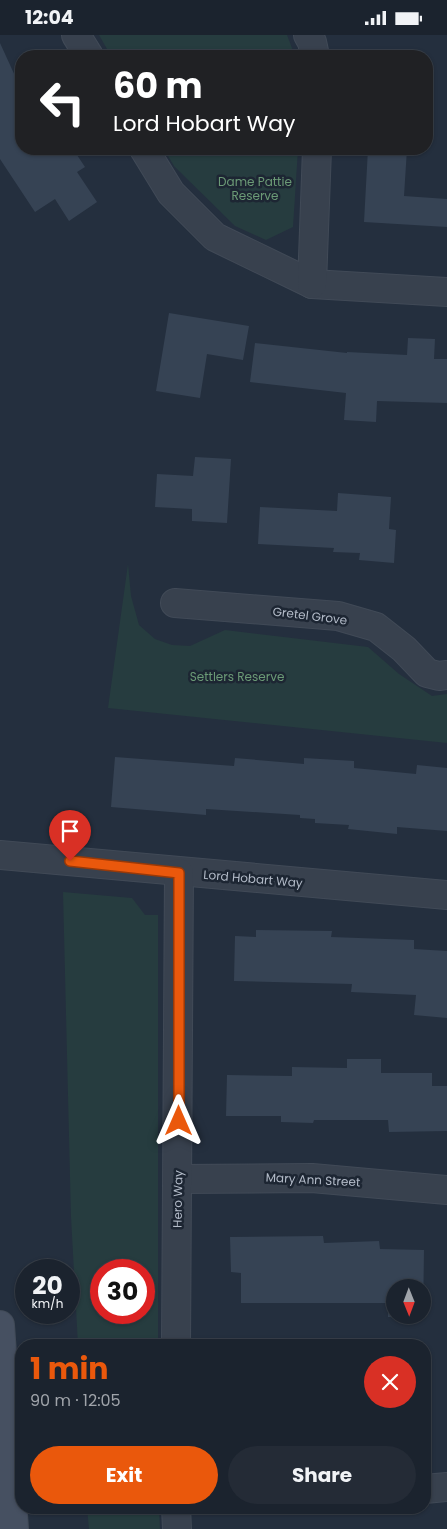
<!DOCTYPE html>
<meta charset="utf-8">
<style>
body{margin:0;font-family:Poppins,sans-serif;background:#242b36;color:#f1f3f6;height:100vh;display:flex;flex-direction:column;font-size:19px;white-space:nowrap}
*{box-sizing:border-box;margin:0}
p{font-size:16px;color:#a0a4aa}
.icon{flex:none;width:28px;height:28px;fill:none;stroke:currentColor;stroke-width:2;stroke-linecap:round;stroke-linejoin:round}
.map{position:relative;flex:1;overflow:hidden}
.details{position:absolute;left:15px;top:1304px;width:416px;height:175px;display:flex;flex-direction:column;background:#1b232e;border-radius:20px;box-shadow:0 1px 4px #0004,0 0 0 1px #39404a}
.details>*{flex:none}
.hud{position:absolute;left:15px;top:15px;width:418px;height:105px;border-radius:20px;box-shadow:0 1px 4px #0004,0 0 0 1px #39404a;background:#202124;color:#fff;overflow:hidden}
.needle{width:32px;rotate:179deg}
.buttons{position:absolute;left:386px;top:1244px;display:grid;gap:10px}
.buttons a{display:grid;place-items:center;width:45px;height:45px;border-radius:50%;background:#1b232e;box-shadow:0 1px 4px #0004,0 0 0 1px #39404a;font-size:25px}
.speed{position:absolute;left:15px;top:1224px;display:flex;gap:10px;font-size:25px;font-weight:700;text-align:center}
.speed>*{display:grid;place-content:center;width:65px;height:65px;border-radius:50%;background:#1b232e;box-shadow:0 1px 4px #0004,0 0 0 1px #39404a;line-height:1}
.speed small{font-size:12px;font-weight:400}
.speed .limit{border:8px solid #d22;background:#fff;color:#111}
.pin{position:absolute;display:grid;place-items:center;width:42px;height:42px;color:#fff;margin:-51px -21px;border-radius:50% 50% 50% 0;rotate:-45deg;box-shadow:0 0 5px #0007}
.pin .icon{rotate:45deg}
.me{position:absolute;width:55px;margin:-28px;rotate:0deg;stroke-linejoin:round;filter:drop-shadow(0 0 4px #0008)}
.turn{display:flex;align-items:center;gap:18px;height:105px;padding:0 15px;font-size:22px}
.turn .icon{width:65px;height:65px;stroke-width:2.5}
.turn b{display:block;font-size:35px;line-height:42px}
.round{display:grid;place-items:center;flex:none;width:52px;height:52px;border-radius:26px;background:#242b36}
.overview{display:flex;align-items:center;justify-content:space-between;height:85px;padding:0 15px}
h1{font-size:30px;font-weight:700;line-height:38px;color:#ea580c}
.action{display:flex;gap:10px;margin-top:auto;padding:10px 15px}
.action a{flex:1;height:58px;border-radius:30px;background:#ea580c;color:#fff;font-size:20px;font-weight:700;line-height:58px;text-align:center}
.action a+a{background:#242b36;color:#f1f3f6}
.status{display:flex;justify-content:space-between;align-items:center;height:35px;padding:0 25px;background:#1b232e;direction:ltr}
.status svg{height:14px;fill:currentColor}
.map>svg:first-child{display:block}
.green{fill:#263c3f;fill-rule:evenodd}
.building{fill:#364354;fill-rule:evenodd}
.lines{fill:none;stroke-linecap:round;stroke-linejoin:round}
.street-casing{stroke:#414a57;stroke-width:30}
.secondary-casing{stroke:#414a57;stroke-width:30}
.street{stroke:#38414e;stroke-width:28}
.secondary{stroke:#465061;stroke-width:28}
.route-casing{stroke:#983908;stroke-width:12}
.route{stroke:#ea580c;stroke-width:9}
.labels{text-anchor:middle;stroke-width:5;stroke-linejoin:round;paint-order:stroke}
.park-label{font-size:12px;fill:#6b9a76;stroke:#1d2633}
.street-label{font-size:12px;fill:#b4bcc9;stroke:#1d2633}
</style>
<div class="status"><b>12:04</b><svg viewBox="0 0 49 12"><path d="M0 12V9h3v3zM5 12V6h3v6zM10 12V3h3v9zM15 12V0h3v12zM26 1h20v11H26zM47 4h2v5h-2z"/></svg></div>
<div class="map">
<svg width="447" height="1494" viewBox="0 0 447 1494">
<rect width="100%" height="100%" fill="#242f3e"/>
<g class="green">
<path d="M99 0H287L295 21H111Z"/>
<path d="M164 114H298L293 192 266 205 235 191 174 131Z"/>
<path d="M128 529 131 561 139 590 155 604 172 610 190 611 225 595 368 612 399 639 432 661 447 659V708L108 673Z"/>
<path d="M63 857 132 863 145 880H158V1310H78L71 1182ZM101 1235H144V1278H101Z"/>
<path d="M87 1473H159L160 1494H89Z"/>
</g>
<g class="building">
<path d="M0 8 21 54V114H73L85 132 77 137 97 167 69 186 55 164 35 177 0 124Z"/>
<path d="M368 114H407L404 161 447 164V192L364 187Z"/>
<path d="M169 278 249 291 243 325 207 319 200 363 156 356Z"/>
<path d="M408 303 435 304 434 324H447V368L377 366 376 387 344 385 346 358 250 347 255 308 347 318V317L407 320Z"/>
<path d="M195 422 231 424 227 488 192 486V474L155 472 157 439 193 441Z"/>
<path d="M338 458 391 462 389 494 396 495 394 528 359 525 360 518 333 517 334 513 258 509 260 472 337 476Z"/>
<path d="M115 722 234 731 235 723 304 729V723L354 726V733L416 739 417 730 447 733V796L397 792V799L348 794 349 790 315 788V784L300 783V780L206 774V780L111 772Z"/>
<path d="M256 895 332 896 331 902 414 905V914L447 916V983L414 980 416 960 351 957 352 949 234 946 235 901 256 902Z"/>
<path d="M347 1024H381V1038H432V1051H447V1096L389 1097 388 1085H314L313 1088 281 1087V1081H226L227 1040 292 1041V1032L347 1033Z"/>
<path d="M323 1201 324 1208 379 1206 380 1214 424 1215 423 1283 388 1282V1268H241V1238L231 1237 230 1202ZM395 1252H422V1280H395Z"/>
</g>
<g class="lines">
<defs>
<g id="street">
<path d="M76 0 89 21"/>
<path d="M308 0 312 7 315 21"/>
<path d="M144 114 171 158 215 202 312 249 447 257"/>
<path d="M312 249 317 114"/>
<path d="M175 568 338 581 376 592 404 614 427 638 439 641 447 640"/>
<path d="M0 820 447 860"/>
<path d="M179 1144 312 1143 447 1155"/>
<path d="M176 1310 179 838"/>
<path d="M425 1454 447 1452"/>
<path d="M176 1472 177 1494"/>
</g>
<path id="secondary" d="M0 1290 14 1494"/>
</defs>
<use href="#street" class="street-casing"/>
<use href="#secondary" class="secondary-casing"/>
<use href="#street" class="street"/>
<use href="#secondary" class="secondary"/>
</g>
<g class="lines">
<defs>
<path id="route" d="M70 826 179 838V1086"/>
</defs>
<use href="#route" class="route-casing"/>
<use href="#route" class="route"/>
</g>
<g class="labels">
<g class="park-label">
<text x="255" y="151">Dame Pattie<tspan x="255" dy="14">Reserve</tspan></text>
<text x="237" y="646">Settlers Reserve</text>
</g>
<g class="street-label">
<text transform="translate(310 581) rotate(7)" y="4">Gretel Grove</text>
<text transform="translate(253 844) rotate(5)" y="4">Lord Hobart Way</text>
<text transform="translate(313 1145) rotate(3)" y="4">Mary Ann Street</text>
<text transform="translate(178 1164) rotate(-89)" y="4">Hero Way</text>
</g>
</g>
</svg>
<div class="buttons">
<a><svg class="needle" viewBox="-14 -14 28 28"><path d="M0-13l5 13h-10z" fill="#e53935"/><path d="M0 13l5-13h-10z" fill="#a0a4aa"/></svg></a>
</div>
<div class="speed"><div>20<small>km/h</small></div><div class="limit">30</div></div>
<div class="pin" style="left:70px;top:826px;background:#d93025"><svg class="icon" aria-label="arrive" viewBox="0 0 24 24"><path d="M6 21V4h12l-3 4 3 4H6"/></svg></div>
<svg class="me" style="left:179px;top:1086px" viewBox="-20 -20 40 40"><path d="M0-17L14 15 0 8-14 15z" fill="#ea580c" stroke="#fff" stroke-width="4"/></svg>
<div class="hud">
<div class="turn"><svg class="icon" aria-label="left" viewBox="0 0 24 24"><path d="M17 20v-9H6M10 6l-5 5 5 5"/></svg><div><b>60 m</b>Lord Hobart Way</div></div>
</div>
<section class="details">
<div class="overview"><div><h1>1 min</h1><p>90 m · 12:05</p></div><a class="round" style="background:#d93025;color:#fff"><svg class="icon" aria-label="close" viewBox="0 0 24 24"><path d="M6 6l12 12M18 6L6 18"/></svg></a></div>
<div class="action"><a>Exit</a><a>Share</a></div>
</section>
</div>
